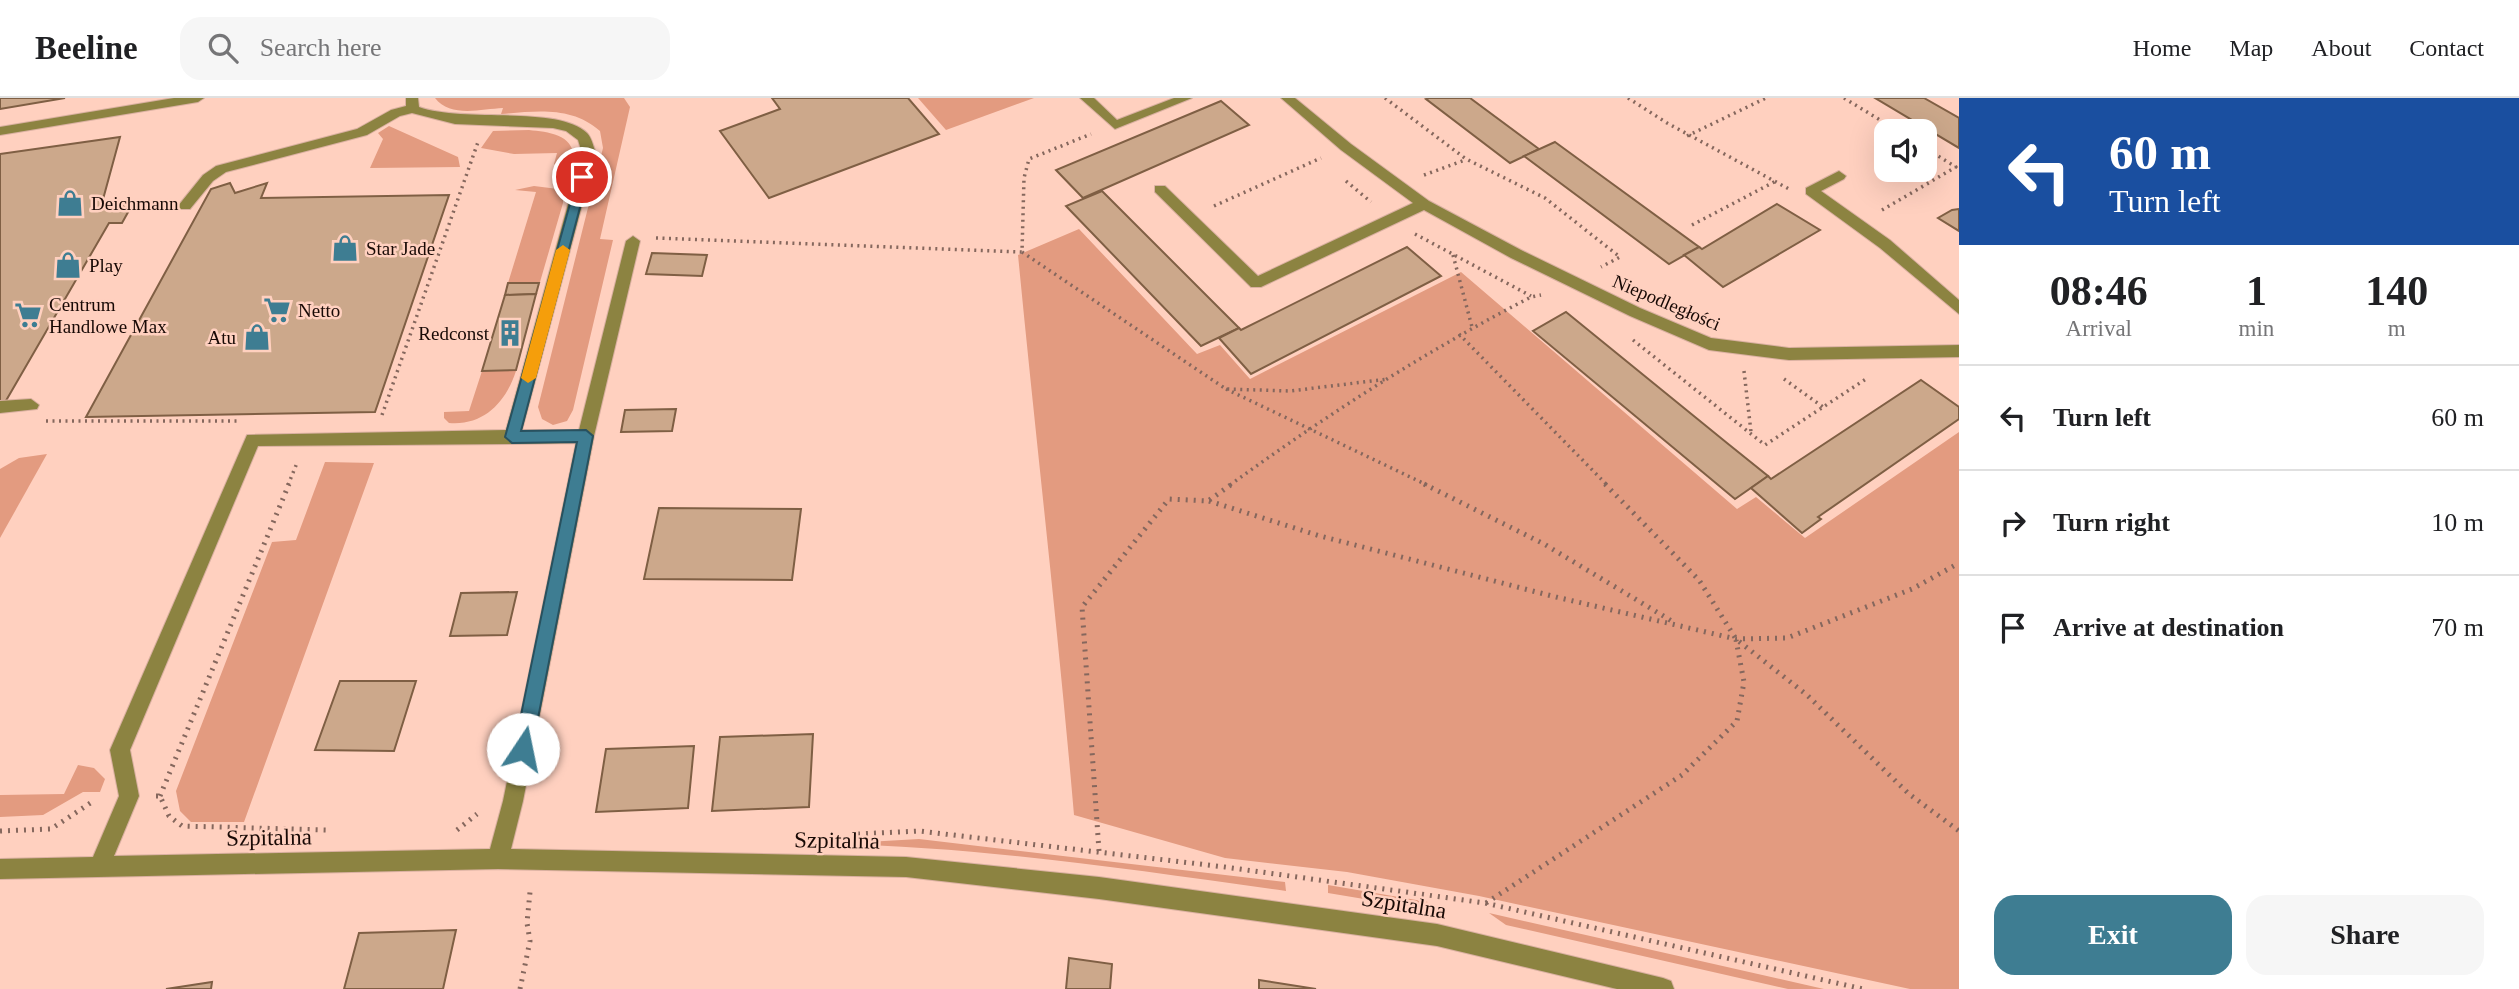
<!DOCTYPE html>
<meta charset="utf-8">
<style>
body{margin:0;font-family:Georgia,serif;background:#f6f6f6;color:#202124;height:100vh;display:flex;flex-direction:column;font-size:26px;white-space:nowrap}
*{box-sizing:border-box;margin:0}
p{font-size:23px;color:#757577}
.icon{flex:none;width:38px;height:38px;fill:none;stroke:currentColor;stroke-width:2;stroke-linecap:round;stroke-linejoin:round}
.map{position:relative;flex:1;overflow:hidden}
.side{display:flex;flex-direction:column;background:#fff;width:560px}
.side>*{flex:none}
.banner{background:#1a4fa0;color:#fff;overflow:hidden}
.controls{position:absolute;left:1874px;top:21px;display:grid;gap:14px}
.controls a{display:grid;place-items:center;width:63px;height:63px;border-radius:14px;background:#fff;box-shadow:0 7px 28px #0002;font-size:35px}
.pin{position:absolute;display:grid;place-items:center;width:60px;height:60px;color:#fff;margin:-30px;border:4px solid #fff;border-radius:50%;box-shadow:0 2px 7px #0007}
.me{position:absolute;width:77px;margin:-38px;rotate:11deg;stroke-linejoin:round;filter:drop-shadow(0 0 5px #0008)}
.turn{display:flex;align-items:center;gap:24px;height:147px;padding:0 35px;font-size:32px}
.turn .icon{width:91px;height:91px;stroke-width:2.5}
.turn b{display:block;font-size:49px;line-height:60px}
.eta{display:flex;justify-content:space-evenly;align-items:center;height:119px;text-align:center}
.eta b{font-size:42px;font-weight:700;line-height:49px}
.primary-button{display:flex;gap:14px;margin-top:auto;padding:14px 35px}
.primary-button a{flex:1;height:80px;border-radius:21px;background:#3e7d92;color:#fff;font-size:28px;font-weight:700;line-height:80px;text-align:center}
.primary-button a+a{background:#f6f6f6;color:#202124}
ul{padding:0;list-style:none}
li{display:flex;align-items:center;gap:21px;height:105px;padding:0 35px;border-top:2px solid #e0e0e0}
li div{flex:1}
li b{display:block;font-size:26px}
li em{font-style:normal}
header{display:flex;align-items:center;gap:42px;box-sizing:border-box;height:98px;padding:0 35px;background:#fff;border-bottom:2px solid #e0e0e0}
header strong{font-size:33px}
nav{display:flex;gap:38px;margin-inline-start:auto;font-size:24px}
.search{width:490px;height:63px;background:#f6f6f6;display:flex;align-items:center;gap:18px;box-sizing:border-box;padding:0 24px;border-radius:21px;color:#757577;font-size:26px}
main{display:flex;flex:1;min-height:0}
.map>svg:first-child{display:block}
.green{fill:#e39b80}
.building{fill:#cca88b;stroke:#7f5f44;stroke-width:2}
.lines{fill:none;stroke-linecap:round;stroke-linejoin:round}
.minor-casing{stroke:#dab0a1;stroke-width:2}
.path-far1{stroke:#85675d;stroke-width:3.5;stroke-dasharray:2 4.5;stroke-linecap:butt}
.path{stroke:#85675d;stroke-width:5;stroke-dasharray:2 6;stroke-linecap:butt}
.minor{fill:#8c8341;fill-rule:evenodd}
.route{fill:#3e7d92;stroke:#28515f;stroke-width:2}
.slow{fill:#f59e0b}
.labels{text-anchor:middle;stroke-width:5;stroke-linejoin:round;paint-order:stroke}
.poi-label{font-size:19px;fill:#180905;stroke:#ffd0bf;text-anchor:start}
.street-label{font-size:19px;fill:#180905;stroke:#ffd0bf}
.near-street-label{font-size:23px;fill:#180905;stroke:#ffd0bf}
</style>
<header>
<strong>Beeline</strong>
<div class="search"><svg class="icon" aria-label="search" viewBox="0 0 24 24"><circle cx="10" cy="10" r="6"/><path d="M15 15l6 6"/></svg>Search here</div>
<nav><a>Home</a><a>Map</a><a>About</a><a>Contact</a></nav>
</header>
<main>
<div class="map">
<svg width="1959" height="891" viewBox="0 0 1959 891">
<rect width="100%" height="100%" fill="#ffd0bf"/>
<g class="green">
<path d="M435 0H624L630 9 600 141 613 142 573 312 567 323 553 327 542 321 538 309 603 50 600 33C572 8 537 13 501 16L503 10C481 11 450 20 435 0Z"/>
<path d="M918 0H1034L946 32Z"/>
<path d="M389 28 458 59 460 69 370 70 383 41 378 35Z"/>
<path d="M529 32C548 34 573 36 574 60L567 67 557 69 554 66 557 55 514 56 481 50 493 33Z"/>
<path d="M534 88 558 91 563 98V105L540 184 508 185 536 94 515 92Z"/>
<path d="M1079 131 1197 256 1220 247 1250 281 1461 174 1737 411 1756 399 1805 440 1959 334V891H1910L1479 798 1347 774 1225 760 1074 717C1058 530 1036 344 1018 157Z"/>
<path d="M482 273H516C506 304 484 328 449 325L444 320V314L469 313Z"/>
<path d="M47 356 0 440V371L19 360Z"/>
<path d="M325 364 374 365 244 724H191L180 713 176 693 272 444 296 442Z"/>
<path d="M78 667 94 670 105 681 100 694H83L43 717 0 719V697L64 696Z"/>
<path d="M919 741 1285 784 1286 793C1135 772 984 749 832 746Z"/>
<path d="M1328 787 1428 804 1412 809 1328 795Z"/>
<path d="M1489 815 1824 891H1788L1506 827Z"/>
</g>
<g class="building">
<path d="M0 0H65L0 11Z"/>
<path d="M772 0H908L939 36 769 100 720 33 780 11Z"/>
<path d="M1429 0H1470L1539 51 1510 65 1426 1Z"/>
<path d="M1875 0H1924L1959 20V50Z"/>
<path d="M1221 3 1249 27 1083 100 1056 72Z"/>
<path d="M120 39 102 105 114 103 115 108 132 107 122 125H109L0 313V56Z"/>
<path d="M1555 44 1699 149 1669 166 1524 58Z"/>
<path d="M230 85 235 95 267 85 261 100 449 97 375 314 86 319 211 91Z"/>
<path d="M1102 93 1239 230 1201 248 1066 108Z"/>
<path d="M1777 106 1820 132 1723 189 1684 157 1699 149 1702 151Z"/>
<path d="M1959 111V133L1938 120 1952 112Z"/>
<path d="M1407 149 1441 178 1251 276 1219 240 1239 230 1241 232Z"/>
<path d="M652 155 707 157 702 178 646 176Z"/>
<path d="M508 185H539L536 196 505 197Z"/>
<path d="M536 196 516 272 482 273 505 197Z"/>
<path d="M1566 214 1727 345 1768 378 1735 401 1533 233Z"/>
<path d="M1921 282 1959 309V321L1818 419 1821 421 1802 435 1751 390 1768 378 1771 381Z"/>
<path d="M676 311 672 333 621 334 625 312Z"/>
<path d="M659 410 801 411 792 482 644 481Z"/>
<path d="M517 494 507 537 450 538 461 495Z"/>
<path d="M340 583H416L394 653 315 652Z"/>
<path d="M813 636 809 709 712 713 720 639Z"/>
<path d="M694 648 688 710 596 714 606 651Z"/>
<path d="M456 832 443 891H344L359 835Z"/>
<path d="M1069 860 1112 866 1110 891H1066Z"/>
<path d="M1259 882 1316 891H1259Z"/>
<path d="M212 884 211 891H166Z"/>
</g>
<g class="lines">
<defs>
<g id="minor">
<path d="M174 0H204L198 4 0 37V29Z"/>
<path d="M406 0H418L419 9C463 25 558 7 587 35 592 40 593 48 596 55L522 332H579L626 143 633 138 640 143 594 338 523 703 511 751 906 759 1099 779 1437 826 1663 880 1671 883 1674 891H1617L1437 848 1099 801 906 779 498 771 0 781V761L93 759 119 698 110 652 247 337 506 332 582 55 578 42 566 33 553 30 455 26 412 15 400 18 367 37 226 74 213 83 190 111H180L178 108 203 77 216 68 357 31 391 12 406 8ZM512 346 576 345 503 703 490 751 114 758 139 698 130 652 258 348Z"/>
<path d="M1080 0H1094L1117 22 1174 0H1192L1115 31Z"/>
<path d="M1281 0H1295L1351 46 1429 103 1521 152 1640 210 1711 240 1789 250 1959 247V259L1789 262 1709 252 1630 218 1511 160 1424 112 1261 189H1251L1155 94V88H1165L1258 178 1413 105 1341 52Z"/>
<path d="M1839 73 1846 78 1844 81 1821 93 1890 142 1959 202V216L1880 150 1806 96V90Z"/>
<path d="M31 301 39 307 37 311 0 315V303Z"/>
</g>
</defs>
<use href="#minor" class="minor-casing"/>
<g class="path-far1">
<path d="M1385 0 1466 61 1545 100 1620 159 1601 169"/>
<path d="M1628 0 1667 25 1789 91"/>
<path d="M1844 0 1898 33"/>
<path d="M1687 38 1766 0"/>
<path d="M1424 77 1465 62"/>
<path d="M1346 83 1371 104"/>
<path d="M1214 108 1321 60"/>
<path d="M1882 112 1956 69 1925 50"/>
<path d="M1692 127 1776 83"/>
<path d="M1415 136 1531 198"/>
<path d="M656 140 1022 154 1024 80 1029 61 1091 36"/>
<path d="M1022 154 1226 291 1290 293 1388 281"/>
<path d="M1453 157 1472 229"/>
<path d="M1459 236 1607 387"/>
<path d="M1633 242 1765 347 1866 281"/>
<path d="M1744 273 1751 334"/>
<path d="M1784 281 1823 309"/>
<path d="M1226 291 1427 387"/>
<path d="M382 317 478 44"/>
<path d="M46 323H237"/>
<path d="M288 387 297 365"/>
<path d="M1230 387C1325 318 1426 253 1531 199L1541 197"/>
</g>
<g class="path">
<path d="M1424 386 1544 446 1675 525"/>
<path d="M1605 386 1699 482 1736 541 1807 597 1909 696 1959 733"/>
<path d="M1209 403 1320 438 1556 499 1736 541 1787 540 1912 491 1959 465"/>
<path d="M156 698H160L169 718 182 728 327 732"/>
<path d="M160 698 289 386"/>
<path d="M457 732 477 716"/>
<path d="M0 733 51 731 95 702"/>
<path d="M858 736 919 733 1225 769 1485 805 1863 891"/>
<path d="M1099 753 1082 509 1169 401 1208 403 1232 386"/>
<path d="M1486 805 1682 677 1737 623 1744 584 1736 542"/>
<path d="M520 891 530 843 527 825 530 794"/>
</g>
<use href="#minor" class="minor"/>
</g>
<path class="route" d="M578 77 588 79 521 333 586 332 593 338 532 651 529 657 523 660 517 657 514 651 577 344 512 345 505 339Z"/>
<path class="slow" d="M563 147 570 152 536 280 528 285 521 280 556 152Z"/>
<defs>
<symbol id="shop-bare" viewBox="-9 -9 18 18"><path d="M-5-2.5h2.3a2.7 3.5 0 0 1 5.4 0H5L5.5 6h-11ZM-1.5-2.5h3a1.5 2.3 0 0 0-3 0Z" fill="#3e7d92" stroke="#ffd0bf" stroke-width="2.5" paint-order="stroke"/></symbol>
<symbol id="supermarket-bare" viewBox="-9 -9 18 18"><path d="M-6-5.5h2.5l.6 2H6L4.5 2H-2.5L-4.4-4H-6ZM-1.5 3.2a1.3 1.3 0 1 0 .1 0ZM3 3.2a1.3 1.3 0 1 0 .1 0Z" fill="#3e7d92" stroke="#ffd0bf" stroke-width="2.5" paint-order="stroke"/></symbol>
<symbol id="building-bare" viewBox="-9 -9 18 18"><path d="M-4-6H4V6H1V3H-1V6H-4ZM-2.5-4.3h1.7v1.8h-1.7ZM.8-4.3h1.7v1.8H.8ZM-2.5-1h1.7V.8h-1.7ZM.8-1h1.7V.8H.8Z" fill="#3e7d92" stroke="#ffd0bf" stroke-width="2.5" paint-order="stroke"/></symbol>
</defs>
<g fill-rule="evenodd">
<use href="#shop-bare" x="51" y="86" width="38" height="38"/>
<use href="#shop-bare" x="326" y="131" width="38" height="38"/>
<use href="#shop-bare" x="49" y="148" width="38" height="38"/>
<use href="#supermarket-bare" x="258" y="193" width="38" height="38"/>
<use href="#supermarket-bare" x="9" y="198" width="38" height="38"/>
<use href="#building-bare" x="491" y="216" width="38" height="38"/>
<use href="#shop-bare" x="238" y="220" width="38" height="38"/>
</g>
<g class="labels">
<g class="poi-label">
<text x="91" y="112">Deichmann</text>
<text x="366" y="157">Star Jade</text>
<text x="89" y="174">Play</text>
<text x="49" y="213">Centrum<tspan x="49" dy="22">Handlowe Max</tspan></text>
<text x="298" y="219">Netto</text>
<text x="489" y="242" text-anchor="end">Redconst</text>
<text x="236" y="246" text-anchor="end">Atu</text>
</g>
<g class="street-label">
<text transform="translate(1667 204) rotate(23)" y="7">Niepodległości</text>
</g>
<g class="near-street-label">
<text transform="translate(269 739) rotate(-1)" y="8">Szpitalna</text>
<text transform="translate(837 742) rotate(1)" y="8">Szpitalna</text>
<text transform="translate(1404 806) rotate(9)" y="8">Szpitalna</text>
</g>
</g>
</svg>
<div class="controls">
<a><svg class="icon" aria-label="sound" viewBox="0 0 24 24"><path d="M4 9h4l5-4v14l-5-4H4zM17 9q2 3 0 6"/></svg></a>
</div>
<div class="pin" style="left:582px;top:79px;background:#d93025"><svg class="icon" aria-label="arrive" viewBox="0 0 24 24"><path d="M6 21V4h12l-3 4 3 4H6"/></svg></div>
<svg class="me" style="left:523px;top:651px" viewBox="-20 -20 40 40"><circle r="19" fill="#fff"/><path d="M0-13L10 11 0 6-10 11z" fill="#3e7d92"/></svg>
</div>
<section class="side">
<div class="banner">
<div class="turn"><svg class="icon" aria-label="left" viewBox="0 0 24 24"><path d="M17 20v-9H6M10 6l-5 5 5 5"/></svg><div><b>60 m</b>Turn left</div></div>
</div>
<div class="eta">
<div><b>08:46</b><p>Arrival</p></div>
<div><b>1</b><p>min</p></div>
<div><b>140</b><p>m</p></div>
</div>
<ul>
<li><svg class="icon" aria-label="left" viewBox="0 0 24 24"><path d="M17 20v-9H6M10 6l-5 5 5 5"/></svg><div><b>Turn left</b></div><em>60 m</em></li>
<li><svg class="icon" aria-label="right" viewBox="0 0 24 24"><path d="M7 20v-9h11M14 6l5 5-5 5"/></svg><div><b>Turn right</b></div><em>10 m</em></li>
<li><svg class="icon" aria-label="arrive" viewBox="0 0 24 24"><path d="M6 21V4h12l-3 4 3 4H6"/></svg><div><b>Arrive at destination</b></div><em>70 m</em></li>
</ul>
<div class="primary-button"><a>Exit</a><a>Share</a></div>
</section>
</main>
